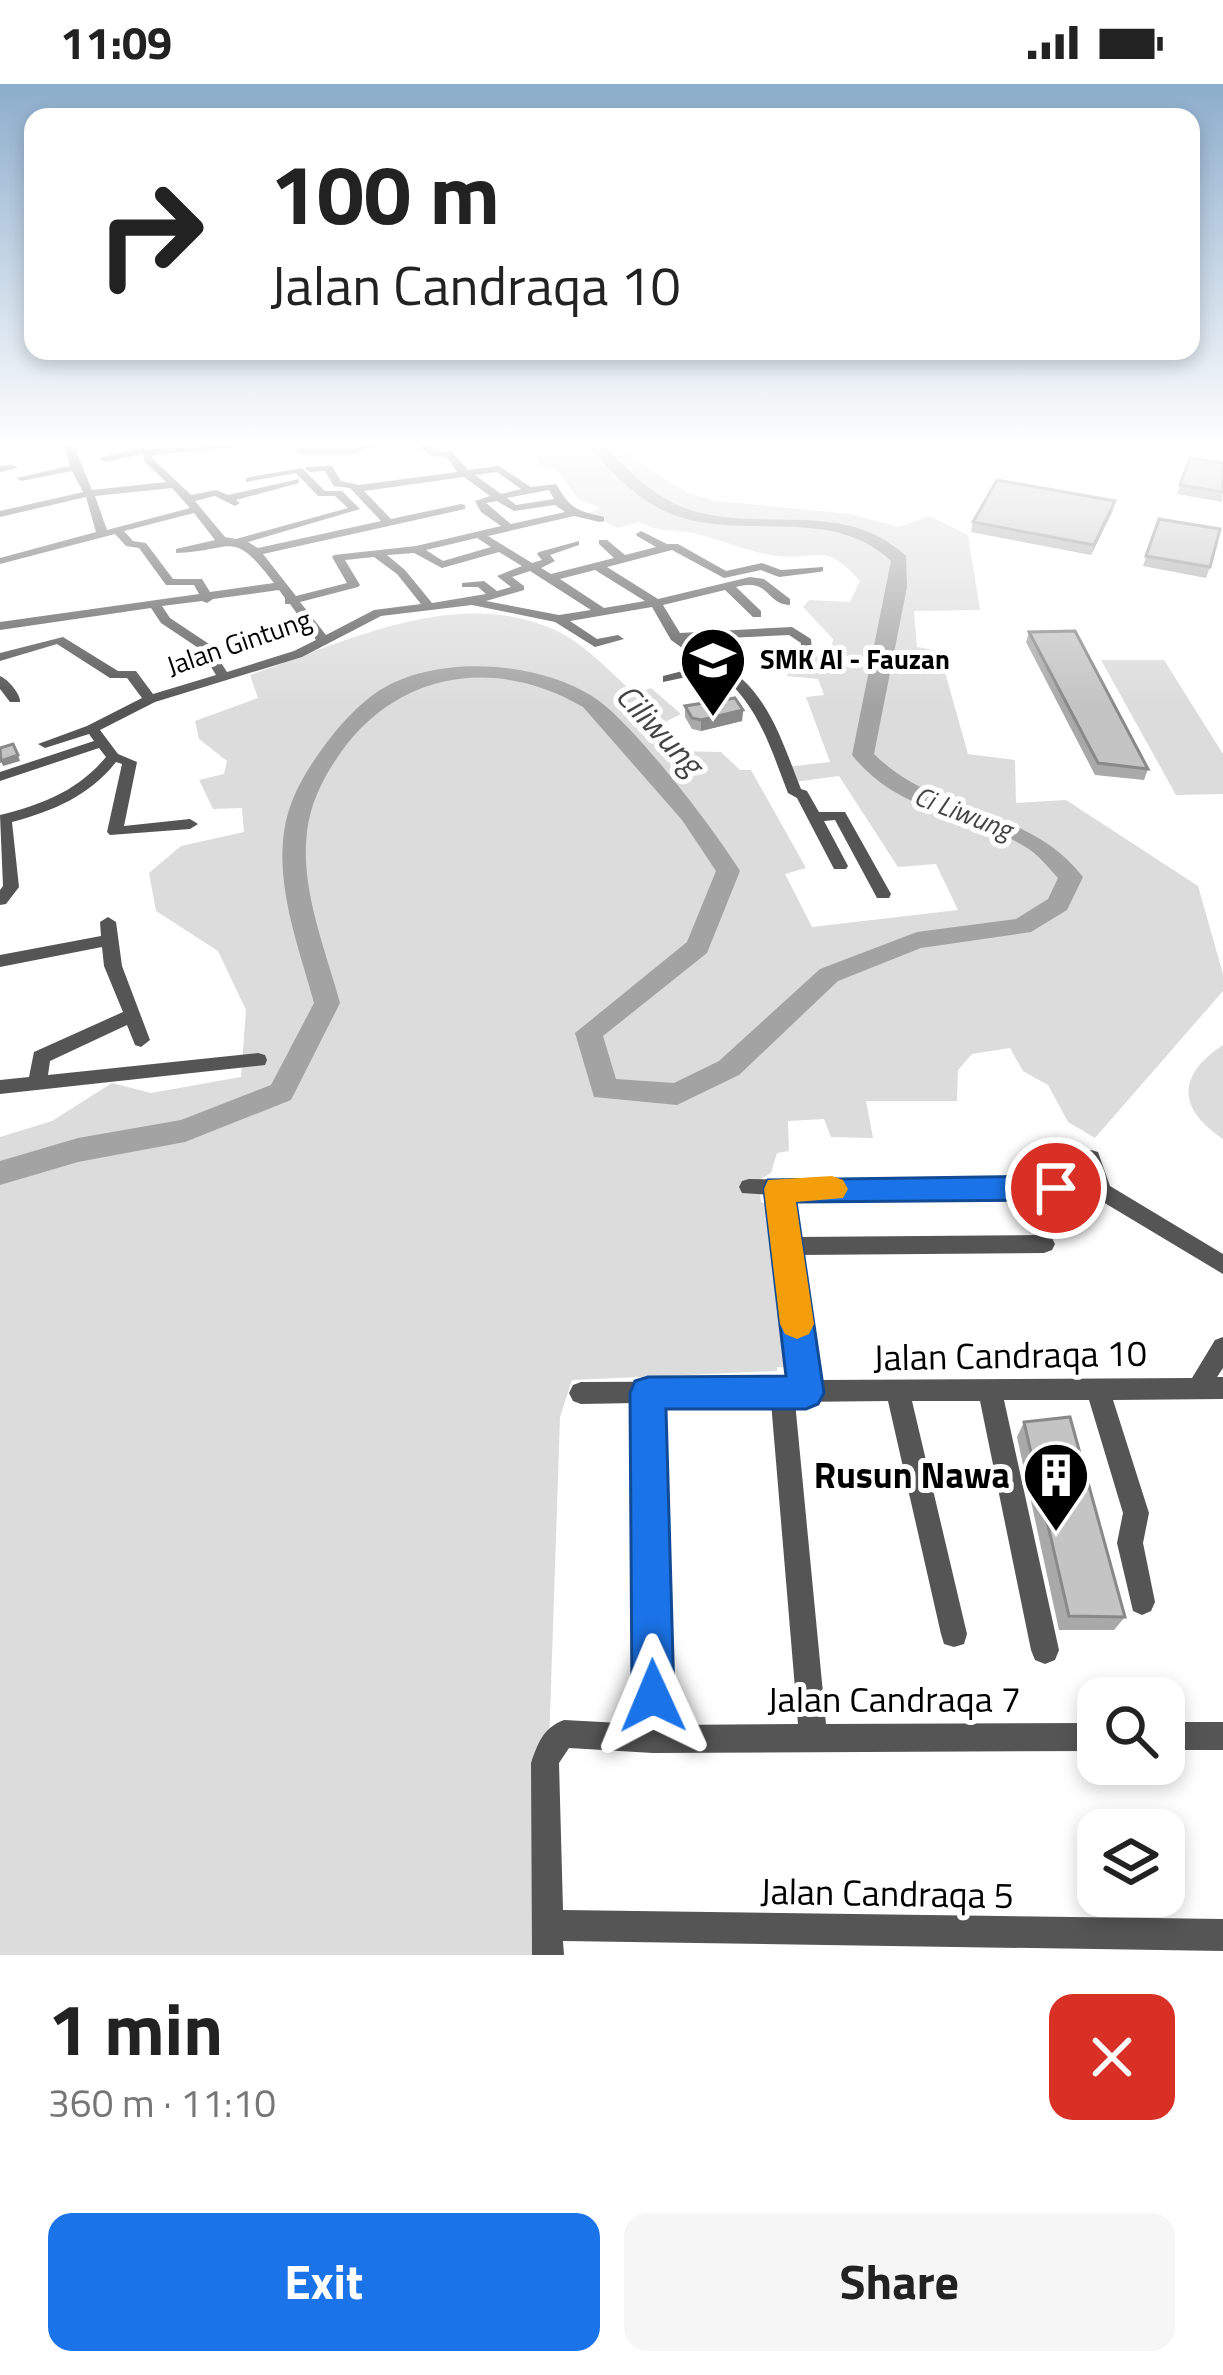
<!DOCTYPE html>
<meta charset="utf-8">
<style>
body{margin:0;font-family:"Titillium Web",sans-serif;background:#f6f6f6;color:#222;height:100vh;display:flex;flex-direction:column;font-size:45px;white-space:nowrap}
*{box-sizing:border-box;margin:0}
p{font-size:39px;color:#767676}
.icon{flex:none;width:66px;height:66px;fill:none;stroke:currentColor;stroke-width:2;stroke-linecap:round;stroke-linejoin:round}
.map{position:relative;height:1871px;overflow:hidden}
.drawer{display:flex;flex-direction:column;background:#fff;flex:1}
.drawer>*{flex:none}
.banner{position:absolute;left:24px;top:24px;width:1176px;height:252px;border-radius:24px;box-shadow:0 6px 18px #0003;background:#fff;color:#222;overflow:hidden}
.buttons{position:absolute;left:1077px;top:1593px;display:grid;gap:24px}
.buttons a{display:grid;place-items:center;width:108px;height:108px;border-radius:24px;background:#fff;box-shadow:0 6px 18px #0003;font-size:60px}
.pin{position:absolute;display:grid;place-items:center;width:102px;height:102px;color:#fff;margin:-51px;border:6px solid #fff;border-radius:50%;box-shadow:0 3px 12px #0007}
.me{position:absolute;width:132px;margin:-66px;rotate:359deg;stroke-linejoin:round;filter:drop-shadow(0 0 9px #0008)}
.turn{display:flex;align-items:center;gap:42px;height:252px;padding:0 48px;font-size:54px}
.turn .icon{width:156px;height:156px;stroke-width:2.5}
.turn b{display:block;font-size:84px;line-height:102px}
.round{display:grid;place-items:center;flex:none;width:126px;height:126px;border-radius:24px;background:#f6f6f6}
.summary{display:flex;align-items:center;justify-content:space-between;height:204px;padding:0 48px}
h1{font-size:72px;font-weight:700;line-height:90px}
.action{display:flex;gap:24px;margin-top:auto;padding:24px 48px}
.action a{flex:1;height:138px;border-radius:24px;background:#1a73e8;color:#fff;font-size:48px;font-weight:700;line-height:138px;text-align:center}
.action a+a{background:#f6f6f6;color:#222}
.status{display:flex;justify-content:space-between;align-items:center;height:84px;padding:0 60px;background:#fff;direction:ltr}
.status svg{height:33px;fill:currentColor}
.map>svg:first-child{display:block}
.green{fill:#dcdcdc}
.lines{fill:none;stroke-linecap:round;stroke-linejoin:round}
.river{fill:#a3a3a3;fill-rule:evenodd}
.minor{fill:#555;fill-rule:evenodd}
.wall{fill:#a9a9a9}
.shaded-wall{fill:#898989}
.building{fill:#c4c4c4;stroke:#898989;stroke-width:3}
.route{fill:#1a73e8;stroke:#114b97;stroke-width:3}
.slow{fill:#f59e0b}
.labels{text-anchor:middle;stroke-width:10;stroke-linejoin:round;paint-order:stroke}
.far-street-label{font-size:27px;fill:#000;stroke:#fff}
.far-poi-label{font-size:27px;font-weight:bold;fill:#000;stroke:#fff;text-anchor:start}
.far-water-label{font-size:27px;font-style:italic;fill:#444;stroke:#fff}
.water-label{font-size:33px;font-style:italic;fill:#444;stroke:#fff}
.near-street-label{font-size:36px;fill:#000;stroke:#fff}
.near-poi-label{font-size:36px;font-weight:bold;fill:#000;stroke:#fff;text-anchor:end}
</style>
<div class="status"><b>11:09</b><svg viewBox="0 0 49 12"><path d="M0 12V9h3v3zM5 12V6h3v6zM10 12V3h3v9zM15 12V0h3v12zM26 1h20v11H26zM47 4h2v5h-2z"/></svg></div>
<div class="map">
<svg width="1223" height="1871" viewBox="0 0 1223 1871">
<rect width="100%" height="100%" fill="#fff"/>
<g class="green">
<path d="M526 359H623L639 379 688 409 716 417 851 430 898 443 930 432 968 451 980 526 914 527 917 563 939 567 968 670 1015 676 1016 719 1066 716 1198 802 1223 890V907L1095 1054 1068 1038 1048 1001 1023 987 1010 964 972 970 958 986 957 1017H866L873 1054 831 1053 824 1035 788 1037 789 1067 777 1069 771 1089 759 1096 761 1118 772 1123 785 1200 786 1283H777V1287L572 1296 560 1333 542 1871H0V1053L52 1037 112 999 151 1009 241 993 246 926 218 867 156 827 149 789 181 762 244 748 242 724 213 725 199 696 224 690 227 677 199 655 195 637 258 614 250 591C342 559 457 501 555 546 585 560 610 588 635 610L651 604 681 630 647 647 676 667 721 668 740 686H751L806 784 785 790 812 843 958 826 936 780 898 783 839 692 794 698 786 683 830 678 806 613 824 611 818 595 787 592 794 572 830 573 833 555 803 523 809 516 850 518 860 497C825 457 819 476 776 472 748 468 720 455 693 449 668 444 668 451 639 438L617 444 589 429 601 424 579 416 554 383H541Z"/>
<path d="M1101 576H1164L1223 670V710L1176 711Z"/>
<path d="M1223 961V1055C1178 1025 1176 992 1223 961Z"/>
</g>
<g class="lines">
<path class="river" d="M586 359H601C625 383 650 410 682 423 757 452 841 412 906 472L907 503 874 670C939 734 1027 721 1083 793L1067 826 1031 848 921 864 838 897 739 991 677 1021 594 1013 575 949 687 858 716 787 682 736 583 623C496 572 397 587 339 671 323 694 310 720 307 748 300 805 325 864 340 919L291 1016 185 1058 78 1078 0 1101V1077L78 1054 181 1036 271 1001 314 919C299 864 276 805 284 748 288 717 304 690 322 665 338 643 357 621 380 606 438 570 536 577 592 612 631 636 715 746 740 787L707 869 603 952 616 995 674 999 719 977 820 885 917 848 1016 835 1048 815 1058 794C1048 783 1038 770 1024 762 963 726 902 732 852 671L891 477C832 420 742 458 671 430 637 416 609 386 586 359Z"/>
<g class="minor">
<path d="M14 359H62L57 362H19Z"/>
<path d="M63 359H73L92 406 166 398 144 377 143 370 105 378 100 375 102 373 140 365 274 359 153 371 152 374 191 411 216 406 228 411 299 395V399L236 416 240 419 235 422 215 412 195 417 225 453 236 455 348 424 335 412H318L296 389 246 398V394L250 393 302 384 325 407H342L360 425 248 458 258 464 381 437 350 404 334 402 325 387 310 388 305 385 306 383 332 382 341 397 359 401 457 388 447 373 432 372 413 359H425L437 367 453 368 468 386 499 382 531 403 556 400C571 425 575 426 604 433V437L600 438 574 432 488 452 532 479 542 476 537 470 539 468 579 457V461L550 471 555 477 541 484 551 490 614 474 599 460V456H607L625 471 656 463 637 452 636 450 641 447 667 460H678L726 487 762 479 781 486 823 483V487L819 488 779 493 761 486 724 494 672 466 607 483 658 515 750 493 764 495 790 515V521C765 520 771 494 736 503L761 527V533H753L725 506 663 521 680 549 792 543 811 555 812 567 806 571 800 567 801 559 789 551 687 556C705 570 726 580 742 595 773 623 786 668 801 705L807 707 819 728H845L891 810 889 814H877L835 736 824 737 848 782 846 785H834L797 714 788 709C770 663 757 616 715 587L663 598V592L706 581 671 556 652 523 570 537 597 555 618 551 624 555 595 563 555 538 472 521 381 532 302 573 155 618 100 646 118 670 137 678 124 742 190 735 198 740 190 745 110 751 107 748 122 680 116 678C89 712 53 727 12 738L19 803 6 820 0 821V806L3 802 0 731C41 721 78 707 106 673L99 664 0 697V688L94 657 89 650 45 664 38 660 87 642 142 614 127 594H110L57 560 0 577V569L63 553 118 587H136L153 610 216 591 200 565 161 539 151 524 0 546V538L199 510 194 501H166L139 464 126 462 115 450 0 480V474L96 448 86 413 0 433V427L83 408 72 387 21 397 16 394 70 382ZM497 388 521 405 501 410 475 391ZM464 393 490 412 475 417 481 428 501 442 416 462 334 471 332 473 347 499 296 512 263 470 465 425V421L461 420 391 435 364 407ZM172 404 190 424 107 446 95 412ZM549 406 554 415 516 421 507 414ZM497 417 514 427 555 421 565 428 511 440 486 419ZM194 429 215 456 176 465V469C235 467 231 443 274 499L210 508 202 495H173L146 459 133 457 124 447ZM477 454 491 463 443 477 426 466ZM499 468 522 482 497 492 511 503 497 507 484 497 462 499V503H478L486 510 432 519 405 486 387 471 414 469 442 484ZM374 473 397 490 421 520 374 526 326 551 300 518 358 503 360 501 345 476ZM595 486 645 517 604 524 560 495ZM530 487 591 526 559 531 486 517 524 506V502L512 493ZM279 506 285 514V520H290L316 556 294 567 227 588 209 560 170 534 162 522 202 517 207 519 213 515Z"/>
<path d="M369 359H386L352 370H301L296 367 301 364H352Z"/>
<path d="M0 382 13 381 18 384 0 388Z"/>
<path d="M0 592C8 595 21 611 20 618H10L0 605Z"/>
<path d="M108 833 116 838 122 882 150 956 141 963 135 961 127 941 50 977 48 991 258 969 265 971 267 976 265 981 0 1010V996L29 993 34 968 123 928 104 882 102 863 0 883V871L101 852 100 838Z"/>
<path d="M1091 1066 1098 1068 1110 1102 1223 1170V1190L1098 1115 790 1112 796 1153 1044 1151 1052 1154 1055 1160 1052 1166 1044 1169 798 1171 816 1296 1192 1294 1215 1256 1223 1253V1284L1217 1293H1223V1315L1113 1316 1149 1429 1143 1459 1155 1518 1151 1527 1142 1531 1133 1527 1117 1459 1123 1429 1089 1316H1004L1059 1566 1055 1576 1045 1580 1035 1576 1031 1566 980 1317H912L967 1550 964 1560 954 1563 944 1560 941 1550 888 1317 795 1318 826 1640 1098 1639V1667L653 1669 569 1664 559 1679 563 1826 1223 1835V1867L563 1857 564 1871H532L531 1679C538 1659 543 1644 564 1636L639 1640 636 1319 581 1320 573 1317 569 1309 573 1301 581 1298 793 1297 770 1111 742 1109 739 1103 742 1097 749 1095 1049 1098 1084 1068ZM771 1318 798 1640 667 1641 660 1319Z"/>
<rect x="1164" y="1638" width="59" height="28"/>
</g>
</g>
<g class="wall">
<path d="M1190 374 1223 379 1222 418 1177 410Z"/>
<path d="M1113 426 1091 471 971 448 973 438Z"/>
<path d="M1159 435 1210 483 1206 494 1143 482Z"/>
<path d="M1029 548 1148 685 1144 696 1095 691 1026 558Z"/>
<path d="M685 622 743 626 742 637 701 647 692 645 685 633Z"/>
<path d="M1024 1338 1125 1533 1114 1546H1059L1017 1353Z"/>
</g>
<g class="shaded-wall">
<path d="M1115 417 1113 426 1091 471 1094 461Z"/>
<path d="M743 626 742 637 701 647V636Z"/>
<path d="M18 671 20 677 3 682 1 677Z"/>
</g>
<g class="building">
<path d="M1190 374 1223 379V408L1180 401Z"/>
<path d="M997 396 1115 417 1094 461 973 438Z"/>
<path d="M1159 435 1220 445 1210 483 1146 472Z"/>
<path d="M1075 547 1148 685 1098 679 1029 548Z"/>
<path d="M735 614 743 626 701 636 692 634 685 622Z"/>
<path d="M13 660 18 671 1 677 0 664Z"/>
<path d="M1070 1333 1125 1533 1069 1532 1024 1338Z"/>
</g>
<linearGradient id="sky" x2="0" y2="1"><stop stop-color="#8cadcc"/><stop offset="0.58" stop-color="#fff"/><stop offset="1" stop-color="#fff" stop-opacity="0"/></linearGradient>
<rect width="1223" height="621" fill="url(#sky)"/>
<path class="route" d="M1056 1092 1067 1095 1071 1104 1067 1113 1056 1116 796 1118 824 1309 818 1320 806 1325H666L674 1612 668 1626 653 1633 638 1626 632 1612 630 1309 635 1297 648 1293 786 1292 764 1105 768 1096Z"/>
<path class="slow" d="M832 1092 843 1096 848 1105 843 1114 796 1118 814 1240 809 1250 797 1255 785 1250 780 1240 764 1105 768 1096Z"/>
<defs>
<symbol id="school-pin" viewBox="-11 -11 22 30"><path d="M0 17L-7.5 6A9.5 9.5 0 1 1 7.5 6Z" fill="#000" stroke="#fff"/><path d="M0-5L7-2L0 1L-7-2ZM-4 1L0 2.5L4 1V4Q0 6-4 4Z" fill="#fff"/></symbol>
<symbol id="building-pin" viewBox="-11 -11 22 30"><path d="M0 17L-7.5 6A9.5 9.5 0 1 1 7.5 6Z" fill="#000" stroke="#fff"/><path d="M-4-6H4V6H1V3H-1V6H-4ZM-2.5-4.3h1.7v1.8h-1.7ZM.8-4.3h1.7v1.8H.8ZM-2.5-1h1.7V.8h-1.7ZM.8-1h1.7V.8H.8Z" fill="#fff"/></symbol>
</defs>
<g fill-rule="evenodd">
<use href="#school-pin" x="675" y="538" width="76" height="104"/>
<use href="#building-pin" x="1018" y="1353" width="76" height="104"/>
</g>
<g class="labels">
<g class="far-street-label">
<text transform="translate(239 559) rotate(-19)" y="9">Jalan Gintung</text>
</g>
<g class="far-poi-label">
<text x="760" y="585">SMK Al - Fauzan</text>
</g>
<g class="far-water-label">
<text transform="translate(963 729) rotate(21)" y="9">Ci Liwung</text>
</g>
<g class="water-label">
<text transform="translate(660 645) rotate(47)" y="12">Ciliwung</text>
</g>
<g class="near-street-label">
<text transform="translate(1010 1271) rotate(-1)" y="13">Jalan Candraqa 10</text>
<text x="894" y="1628">Jalan Candraqa 7</text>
<text transform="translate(887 1809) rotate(1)" y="13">Jalan Candraqa 5</text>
</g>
<g class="near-poi-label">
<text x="1010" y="1404">Rusun Nawa</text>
</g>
</g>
</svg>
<div class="buttons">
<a><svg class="icon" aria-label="search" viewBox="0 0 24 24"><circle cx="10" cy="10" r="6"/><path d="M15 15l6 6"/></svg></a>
<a><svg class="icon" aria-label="layers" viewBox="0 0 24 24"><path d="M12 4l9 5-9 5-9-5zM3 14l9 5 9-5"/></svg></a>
</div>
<div class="pin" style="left:1056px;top:1104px;background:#d93025"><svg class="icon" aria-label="arrive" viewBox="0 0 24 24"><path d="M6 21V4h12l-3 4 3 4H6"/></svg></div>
<svg class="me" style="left:653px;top:1612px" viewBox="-20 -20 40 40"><path d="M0-17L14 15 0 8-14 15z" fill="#1a73e8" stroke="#fff" stroke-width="4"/></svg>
<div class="banner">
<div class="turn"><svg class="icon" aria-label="right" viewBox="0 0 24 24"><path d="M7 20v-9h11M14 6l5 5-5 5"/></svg><div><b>100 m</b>Jalan Candraqa 10</div></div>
</div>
</div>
<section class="drawer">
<div class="summary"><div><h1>1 min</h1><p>360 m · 11:10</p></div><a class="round" style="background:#d93025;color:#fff"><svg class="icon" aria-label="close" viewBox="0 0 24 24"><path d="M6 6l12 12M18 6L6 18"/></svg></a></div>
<div class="action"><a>Exit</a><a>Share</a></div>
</section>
